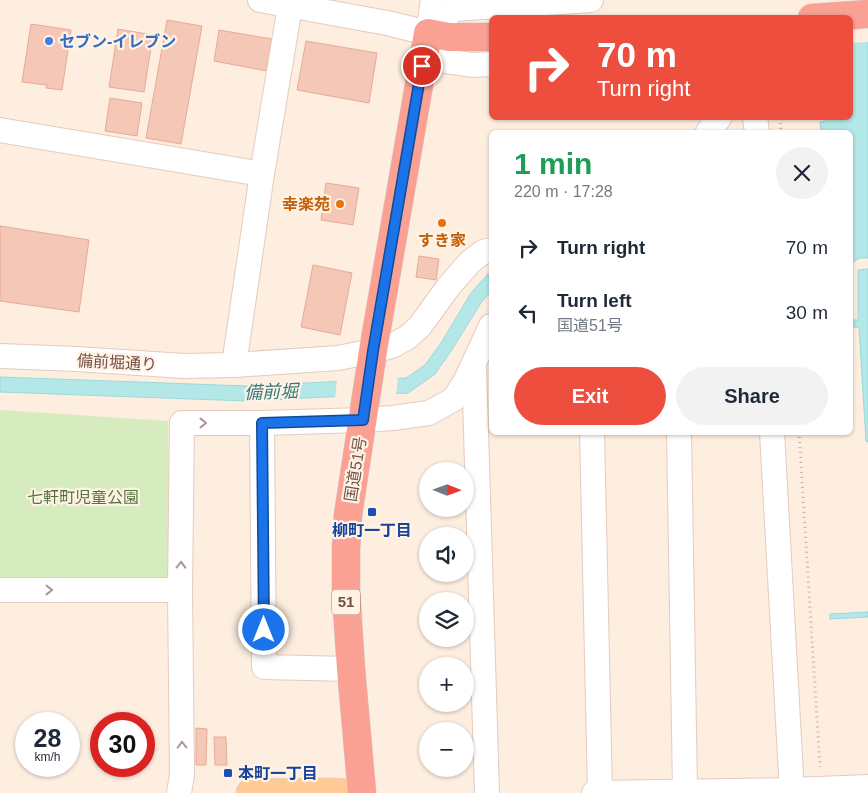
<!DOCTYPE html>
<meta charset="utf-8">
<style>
body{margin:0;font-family:Helvetica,"Noto Sans JP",sans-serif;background:#f2f2f3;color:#1f2937;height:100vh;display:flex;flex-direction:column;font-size:19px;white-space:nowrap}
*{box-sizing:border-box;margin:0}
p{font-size:16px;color:#747a83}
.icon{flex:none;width:28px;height:28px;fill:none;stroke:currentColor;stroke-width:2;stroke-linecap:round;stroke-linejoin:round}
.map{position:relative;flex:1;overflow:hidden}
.drawer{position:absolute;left:489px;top:130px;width:364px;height:305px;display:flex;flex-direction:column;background:#fff;border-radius:8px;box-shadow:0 1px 4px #0004}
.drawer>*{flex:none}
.top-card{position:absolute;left:489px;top:15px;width:364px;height:105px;border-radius:8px;box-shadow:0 1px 4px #0004;background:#ee4e3e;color:#fff;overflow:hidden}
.needle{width:32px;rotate:91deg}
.tools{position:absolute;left:419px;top:462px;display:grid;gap:10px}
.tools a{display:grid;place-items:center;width:55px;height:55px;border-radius:50%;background:#fff;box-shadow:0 1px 4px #0004;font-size:25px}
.speed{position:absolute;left:15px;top:712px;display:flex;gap:10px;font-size:25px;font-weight:700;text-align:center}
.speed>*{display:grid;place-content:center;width:65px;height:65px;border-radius:50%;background:#fff;box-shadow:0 1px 4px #0004;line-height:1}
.speed small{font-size:12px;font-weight:400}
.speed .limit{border:8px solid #d22;background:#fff;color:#111}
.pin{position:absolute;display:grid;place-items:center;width:42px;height:42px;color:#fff;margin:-21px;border:2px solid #fff;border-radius:50%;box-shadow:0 1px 5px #0007}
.me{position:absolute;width:55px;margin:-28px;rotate:0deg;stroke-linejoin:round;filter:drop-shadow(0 0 4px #0008)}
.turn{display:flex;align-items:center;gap:18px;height:105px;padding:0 25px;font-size:22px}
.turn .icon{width:65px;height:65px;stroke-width:2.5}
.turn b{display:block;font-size:35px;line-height:42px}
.round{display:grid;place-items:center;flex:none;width:52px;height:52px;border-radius:26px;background:#f2f2f3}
.headline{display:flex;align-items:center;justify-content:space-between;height:85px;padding:0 25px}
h1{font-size:30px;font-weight:700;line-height:38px;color:#1e9e55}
.action{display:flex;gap:10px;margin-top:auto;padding:10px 25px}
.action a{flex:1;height:58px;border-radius:30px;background:#ee4e3e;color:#fff;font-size:20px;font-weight:700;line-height:58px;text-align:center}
.action a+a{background:#f2f2f3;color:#1f2937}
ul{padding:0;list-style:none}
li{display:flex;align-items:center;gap:15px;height:65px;padding:0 25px}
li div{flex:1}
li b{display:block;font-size:19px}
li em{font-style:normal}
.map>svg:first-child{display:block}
.green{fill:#d6ebbe}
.water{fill:#b4e7e8;stroke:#9ad8da}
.pier{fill:#fdeee0}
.building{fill:#f4c7b6;stroke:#e8aa96}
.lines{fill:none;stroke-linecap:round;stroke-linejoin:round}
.minor-casing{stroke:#e4cbbf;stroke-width:26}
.major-casing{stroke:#d8cecb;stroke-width:29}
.highway-casing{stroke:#d8cecb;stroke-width:29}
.path{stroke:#d9aa9a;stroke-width:3;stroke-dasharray:1 4;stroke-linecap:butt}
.minor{stroke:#fff;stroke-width:24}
.major{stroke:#ffca95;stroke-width:28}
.highway{stroke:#fba193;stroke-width:28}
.oneway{stroke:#ac9790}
.route-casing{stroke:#114b97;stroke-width:12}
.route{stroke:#1a73e8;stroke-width:9}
.shop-dot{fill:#3f7fe0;stroke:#fff3e7;stroke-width:2}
.food-dot{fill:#e8710a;stroke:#fff3e7;stroke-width:2}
.transit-dot{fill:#1a4fb4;stroke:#fff3e7;stroke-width:2}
.labels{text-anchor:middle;stroke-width:4.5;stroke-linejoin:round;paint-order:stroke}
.shield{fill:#fff3e7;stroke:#9e8276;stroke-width:1}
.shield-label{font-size:15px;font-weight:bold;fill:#755146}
.shop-label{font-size:16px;font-weight:bold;fill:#366cbe;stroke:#fff3e7;text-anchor:start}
.food-label{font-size:16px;font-weight:bold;fill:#c56008;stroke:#fff3e7;text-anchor:end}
.street-label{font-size:16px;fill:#755146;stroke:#fff3e7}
.park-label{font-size:16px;fill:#54763c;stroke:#fff3e7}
.transit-label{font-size:16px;font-weight:bold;fill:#164399;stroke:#fff3e7}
.water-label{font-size:18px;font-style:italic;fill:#3a7a7c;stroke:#fff3e7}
</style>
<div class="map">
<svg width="868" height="793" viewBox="0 0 868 793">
<rect width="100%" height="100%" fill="#fdeee0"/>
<path class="green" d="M0 410 168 421 170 580 0 579Z"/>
<g class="water">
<path d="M868 0V258H859L850 264V132H821L820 122 825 121V118H850V18Z"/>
<path d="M868 269V442L866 441 859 327H850V320H858V270Z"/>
<path d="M488 274 491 278V291L481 303 451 351 435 374 408 393 246 401 0 392V377L247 386 406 378 425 365 441 343 471 293Z"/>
<path d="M868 612V617L830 619V614Z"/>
</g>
<g class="pier">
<path d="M797 0H868V42L850 43V18H797Z"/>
<path d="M398 376 396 396 335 399 337 379Z"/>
</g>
<g class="building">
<path d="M167 20 202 26 181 144 146 138Z"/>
<path d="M31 24 71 30 62 90 46 88 47 85 22 82Z"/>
<path d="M118 29 153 35 144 92 109 87Z"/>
<path d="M219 30 272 39 267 71 214 61Z"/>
<path d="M306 41 377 53 369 103 297 90Z"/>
<path d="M110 98 142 103 137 136 105 131Z"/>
<path d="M326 183 359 188 353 225 321 220Z"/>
<path d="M0 226 89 240 79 312 0 301Z"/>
<path d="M419 256 439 259 436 280 416 277Z"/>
<path d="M313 265 352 273 340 335 301 327Z"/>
<path d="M196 728 207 729 206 765H196Z"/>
<path d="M214 737H226L227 765H215Z"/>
</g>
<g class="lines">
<defs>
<g id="minor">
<path d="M260 0 387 23 428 33"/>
<path d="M428 33 454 9 591 0"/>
<path d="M428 33 445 61 472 65 491 64"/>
<path d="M428 33 433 0"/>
<path d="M755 118 757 132"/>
<path d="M0 130 262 174"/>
<path d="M708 132 719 118"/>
<path d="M0 356 77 359 184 366 234 365 338 358 373 351 392 346 408 337 420 326 449 286 470 262 483 252 491 250"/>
<path d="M234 365 262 174 291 0"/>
<path d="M474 365 487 793"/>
<path d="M262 423 264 667 351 669"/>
<path d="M592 432 600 793"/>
<path d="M679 432 685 791"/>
<path d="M772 432 792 793"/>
<path d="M0 590H180"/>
<path d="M179 793 182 775 180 590 182 423H262L363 420 393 418 429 413 454 399 465 382 491 326"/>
<path d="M594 793 792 790 868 787"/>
</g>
<path id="major" d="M250 793 324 792 352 793"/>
<g id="highway">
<path d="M812 18 868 14"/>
<path d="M362 793 351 669 346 593V549L348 515 373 351 428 33 449 37H491"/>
</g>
</defs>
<use href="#minor" class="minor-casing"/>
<use href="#major" class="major-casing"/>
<use href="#highway" class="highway-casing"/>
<g class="path">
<path d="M780 118 781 132"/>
<path d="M799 432 820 767"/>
</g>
<use href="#minor" class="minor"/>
<use href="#major" class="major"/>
<use href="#highway" class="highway"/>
</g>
<defs><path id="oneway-chevron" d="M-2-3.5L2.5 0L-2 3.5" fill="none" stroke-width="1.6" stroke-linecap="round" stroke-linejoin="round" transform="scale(1.25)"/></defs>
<g class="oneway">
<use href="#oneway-chevron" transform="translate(203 423)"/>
<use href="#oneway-chevron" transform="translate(181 565) rotate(-89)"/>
<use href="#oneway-chevron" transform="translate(49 590)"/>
<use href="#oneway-chevron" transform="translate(182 745) rotate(-91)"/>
</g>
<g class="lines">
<defs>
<path id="route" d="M264 630 262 423 363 420 373 351 422 66"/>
</defs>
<use href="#route" class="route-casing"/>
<use href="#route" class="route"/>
</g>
<circle class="shop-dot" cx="49" cy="41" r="5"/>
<g class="food-dot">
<circle cx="340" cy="204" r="5"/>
<circle cx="442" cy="223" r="5"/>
</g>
<g class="transit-dot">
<rect x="367" y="507" width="10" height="10" rx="2.5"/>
<rect x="223" y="768" width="10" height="10" rx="2.5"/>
</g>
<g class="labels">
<rect class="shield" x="332" y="589.5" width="28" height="25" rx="4"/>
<g class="shield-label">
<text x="346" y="607">51</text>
</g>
<g class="shop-label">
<text x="59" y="47">セブン-イレブン</text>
</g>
<g class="food-label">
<text x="330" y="210">幸楽苑</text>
<text x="442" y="246" text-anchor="middle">すき家</text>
</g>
<g class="street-label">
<text transform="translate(117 362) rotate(3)" y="6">備前堀通り</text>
<text transform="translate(355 469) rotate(-81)" y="6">国道51号</text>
</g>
<g class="park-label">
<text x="83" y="503">七軒町児童公園</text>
</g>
<g class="transit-label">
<text x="372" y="536">柳町一丁目</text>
<text x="238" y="779" text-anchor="start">本町一丁目</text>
</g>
<g class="water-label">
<text transform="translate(271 392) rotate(-2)" y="6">備前堀</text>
</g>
</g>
</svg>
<div class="tools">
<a><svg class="needle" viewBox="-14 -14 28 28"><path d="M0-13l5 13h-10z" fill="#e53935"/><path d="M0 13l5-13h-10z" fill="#747a83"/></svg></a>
<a><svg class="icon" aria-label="sound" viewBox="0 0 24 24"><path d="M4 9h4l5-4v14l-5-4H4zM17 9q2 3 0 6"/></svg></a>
<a><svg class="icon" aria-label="layers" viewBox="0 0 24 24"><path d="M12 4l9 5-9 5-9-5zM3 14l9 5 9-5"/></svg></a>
<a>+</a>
<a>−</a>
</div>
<div class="speed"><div>28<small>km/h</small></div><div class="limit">30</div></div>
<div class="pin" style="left:422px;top:66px;background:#d93025"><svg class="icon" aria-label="arrive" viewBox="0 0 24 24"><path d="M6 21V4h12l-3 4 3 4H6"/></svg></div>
<svg class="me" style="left:264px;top:630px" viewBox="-20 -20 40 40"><circle r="17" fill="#1a73e8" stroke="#fff" stroke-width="3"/><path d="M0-11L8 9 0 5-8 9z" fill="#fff"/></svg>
<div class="top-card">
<div class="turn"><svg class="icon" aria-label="right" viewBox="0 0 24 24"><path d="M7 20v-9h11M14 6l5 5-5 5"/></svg><div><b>70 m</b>Turn right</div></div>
</div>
<section class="drawer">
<div class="headline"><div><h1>1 min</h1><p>220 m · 17:28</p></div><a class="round"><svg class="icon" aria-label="close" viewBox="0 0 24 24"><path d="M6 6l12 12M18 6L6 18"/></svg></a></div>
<ul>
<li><svg class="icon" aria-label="right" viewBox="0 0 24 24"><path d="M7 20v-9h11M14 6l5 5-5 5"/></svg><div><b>Turn right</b></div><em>70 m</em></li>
<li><svg class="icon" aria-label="left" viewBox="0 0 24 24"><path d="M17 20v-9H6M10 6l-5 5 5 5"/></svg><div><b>Turn left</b><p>国道51号</p></div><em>30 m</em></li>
</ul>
<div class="action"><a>Exit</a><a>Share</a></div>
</section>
</div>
